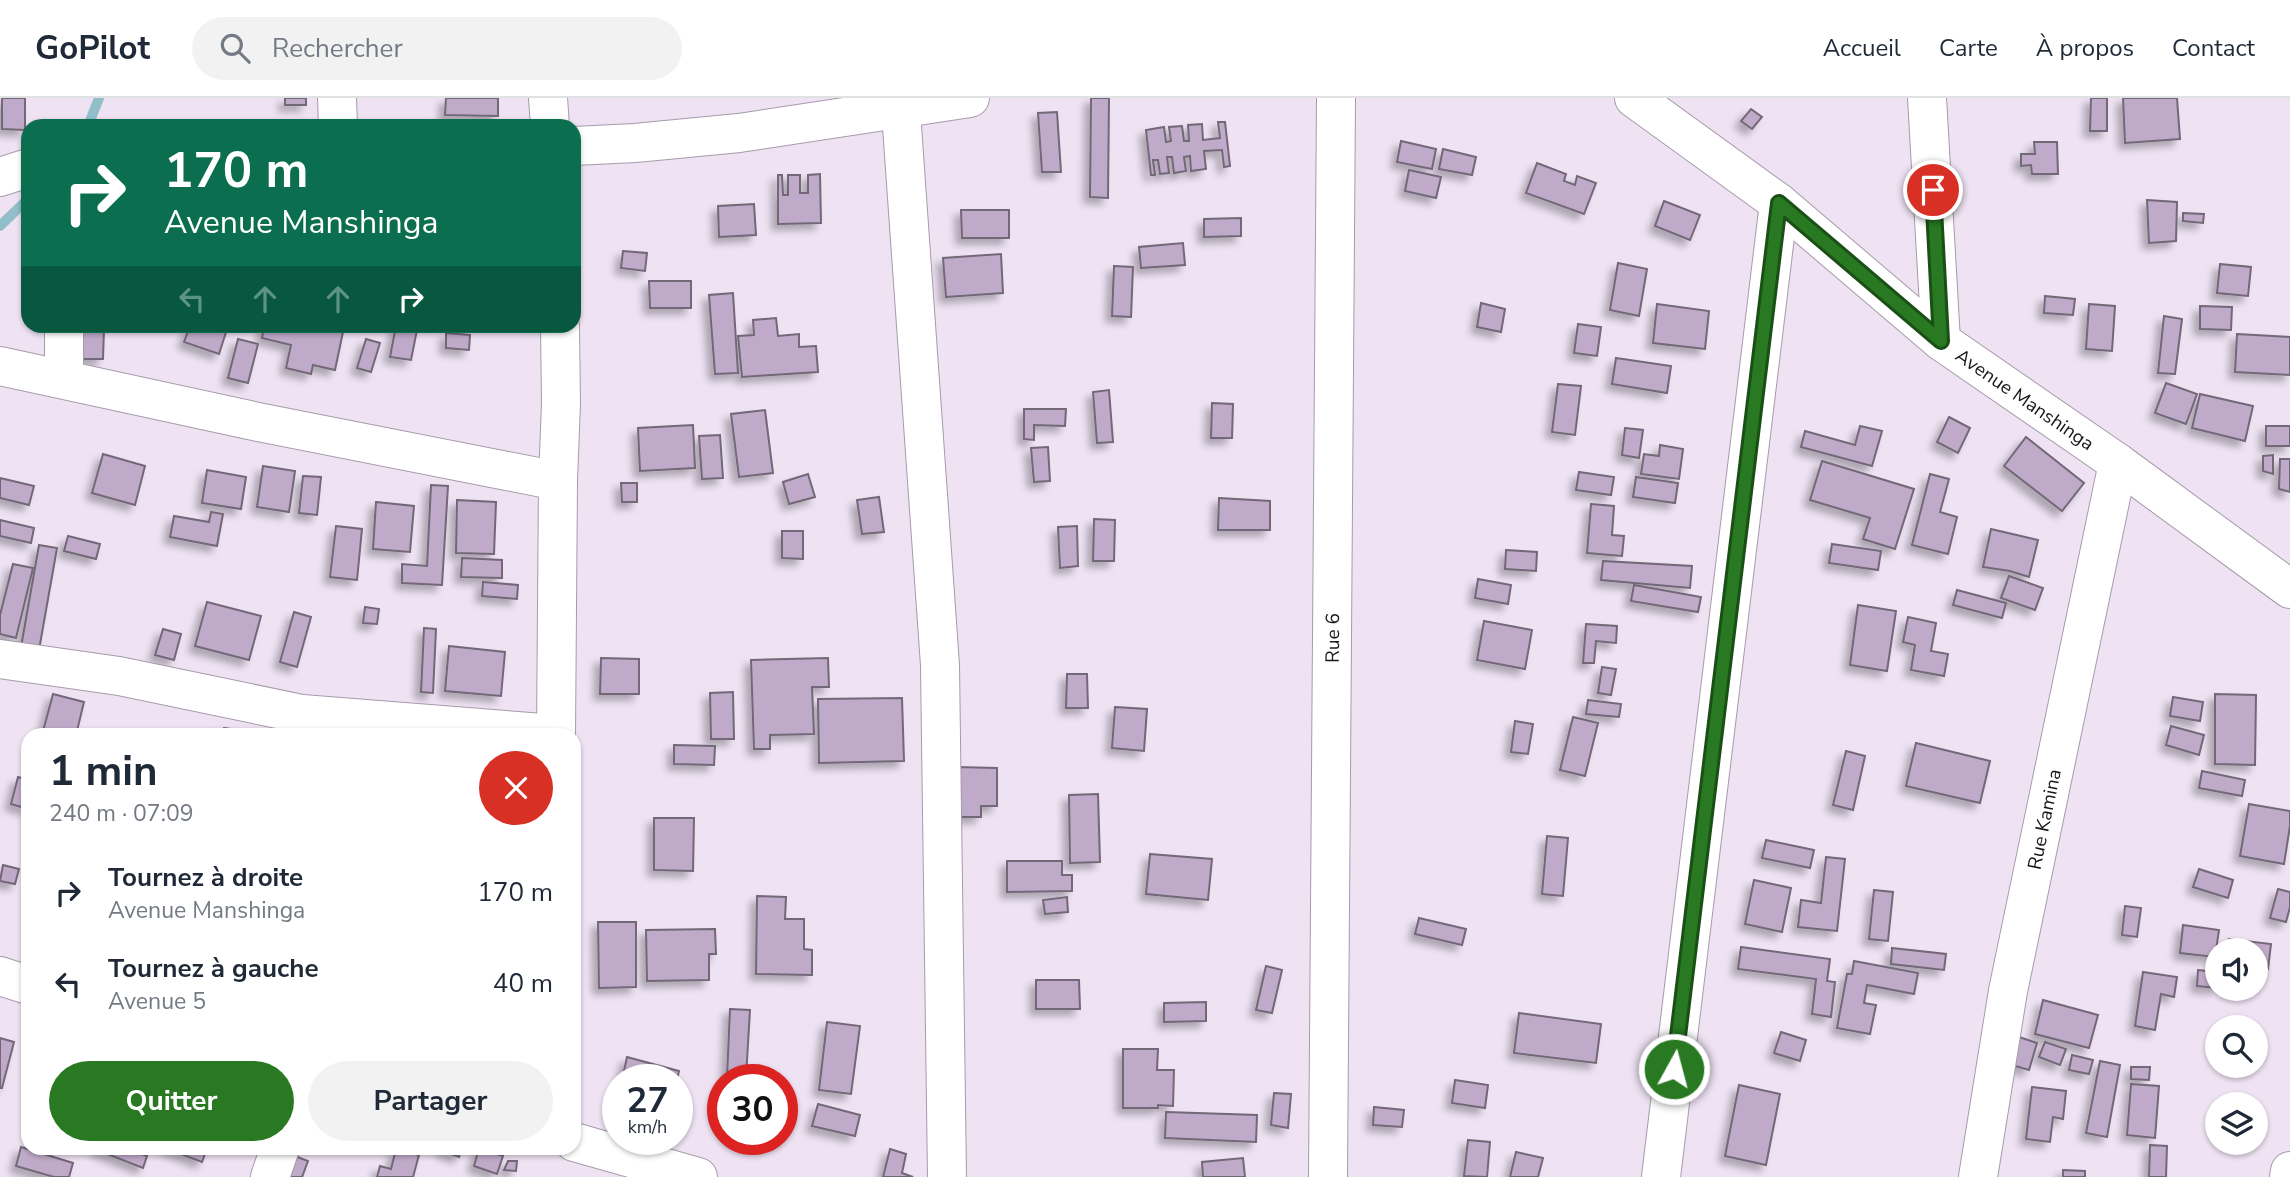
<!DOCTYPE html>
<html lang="fr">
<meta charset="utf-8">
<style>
body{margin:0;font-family:"Nunito Sans",sans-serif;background:#f2f2f3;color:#1f2937;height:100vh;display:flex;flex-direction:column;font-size:26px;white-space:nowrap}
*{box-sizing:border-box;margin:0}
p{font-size:23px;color:#747a83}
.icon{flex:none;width:38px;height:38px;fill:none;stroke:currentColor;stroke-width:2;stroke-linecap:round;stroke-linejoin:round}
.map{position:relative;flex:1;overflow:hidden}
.panel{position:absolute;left:21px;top:630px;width:560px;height:427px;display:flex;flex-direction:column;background:#fff;border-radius:21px;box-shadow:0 2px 5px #0004}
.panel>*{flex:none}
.hud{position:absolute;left:21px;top:21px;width:560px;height:214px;border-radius:21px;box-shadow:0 2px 5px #0004;background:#0b6e4f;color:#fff;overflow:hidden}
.tools{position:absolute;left:2205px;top:840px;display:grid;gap:14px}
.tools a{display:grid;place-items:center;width:63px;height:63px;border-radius:50%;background:#fff;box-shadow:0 2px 5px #0004;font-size:35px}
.speed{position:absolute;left:602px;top:966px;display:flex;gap:14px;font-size:35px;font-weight:700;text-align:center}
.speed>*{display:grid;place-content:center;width:91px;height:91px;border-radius:50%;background:#fff;box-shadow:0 2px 5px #0004;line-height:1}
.speed small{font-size:18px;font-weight:400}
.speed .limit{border:10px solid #d22;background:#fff;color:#111}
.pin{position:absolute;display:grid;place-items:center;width:60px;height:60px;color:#fff;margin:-30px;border:4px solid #fff;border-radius:50%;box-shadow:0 2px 7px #0007}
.me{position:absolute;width:77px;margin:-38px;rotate:7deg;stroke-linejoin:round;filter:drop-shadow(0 0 5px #0008)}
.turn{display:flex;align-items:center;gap:24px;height:147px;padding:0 28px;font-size:32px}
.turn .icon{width:91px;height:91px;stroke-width:2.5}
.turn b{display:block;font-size:49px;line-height:60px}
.lanes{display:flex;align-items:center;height:66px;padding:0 28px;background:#0003;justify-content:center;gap:35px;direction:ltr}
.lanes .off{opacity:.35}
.round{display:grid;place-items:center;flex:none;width:74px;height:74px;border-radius:37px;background:#f2f2f3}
.summary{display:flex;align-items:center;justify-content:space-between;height:119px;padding:0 28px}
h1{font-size:42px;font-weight:700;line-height:52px}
.cta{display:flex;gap:14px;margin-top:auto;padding:14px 28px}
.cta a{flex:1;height:80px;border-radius:42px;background:#287922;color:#fff;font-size:28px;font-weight:700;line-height:80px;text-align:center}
.cta a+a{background:#f2f2f3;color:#1f2937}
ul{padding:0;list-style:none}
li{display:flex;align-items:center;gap:21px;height:91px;padding:0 28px}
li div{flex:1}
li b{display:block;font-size:26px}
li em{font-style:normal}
header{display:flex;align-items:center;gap:42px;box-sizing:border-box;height:98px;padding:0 35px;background:#fff;border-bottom:2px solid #e0e1e3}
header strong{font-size:33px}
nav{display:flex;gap:38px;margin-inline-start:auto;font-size:24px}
.search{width:490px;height:63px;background:#f2f2f3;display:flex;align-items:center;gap:18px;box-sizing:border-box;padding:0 24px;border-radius:38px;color:#747a83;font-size:26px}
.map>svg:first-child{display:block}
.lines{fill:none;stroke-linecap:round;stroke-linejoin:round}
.stream{stroke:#92bec9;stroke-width:10}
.building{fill:#c0aac9;stroke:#726877;stroke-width:2;filter:url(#shadow)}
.minor-casing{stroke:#a69bab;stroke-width:40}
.minor{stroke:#fff;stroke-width:38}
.route-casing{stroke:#1a4f16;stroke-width:18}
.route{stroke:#287922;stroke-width:12}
.labels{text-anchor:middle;stroke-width:5;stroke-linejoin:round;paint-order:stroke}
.street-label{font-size:19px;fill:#19151b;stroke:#fff}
</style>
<header>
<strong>GoPilot</strong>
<div class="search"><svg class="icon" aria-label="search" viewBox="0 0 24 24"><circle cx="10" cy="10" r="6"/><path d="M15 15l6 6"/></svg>Rechercher</div>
<nav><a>Accueil</a><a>Carte</a><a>À propos</a><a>Contact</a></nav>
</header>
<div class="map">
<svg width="2290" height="1079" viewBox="0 0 2290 1079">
<defs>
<filter id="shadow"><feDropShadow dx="-6" dy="6" stdDeviation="3.5" flood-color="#0004"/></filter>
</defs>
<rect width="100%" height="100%" fill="#eee2f3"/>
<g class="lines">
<g class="stream">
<path d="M88 28 99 0"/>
<path d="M0 128 28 101"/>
</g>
</g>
<g class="building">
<path d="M2 0H25V32L2 31Z"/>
<rect x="285" y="0" width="21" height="7"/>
<path d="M446 0H498V18L445 17Z"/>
<path d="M1091 0H1109L1108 100 1090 99Z"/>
<path d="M2091 0H2107V33H2090Z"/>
<path d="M2123 0H2177L2180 41 2125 45Z"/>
<path d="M1751 11 1762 19 1752 31 1741 23Z"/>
<path d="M1057 14 1061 74H1042L1038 15Z"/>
<path d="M1218 24H1225L1230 68 1224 69 1222 52 1204 53 1206 71 1191 73 1190 58 1184 59 1186 73 1174 75 1172 59H1167L1169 75 1160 76 1158 62H1153L1155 77H1151L1146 32 1164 29 1166 44 1171 43 1169 29 1182 28 1184 43H1189L1188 27 1202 26 1203 42 1220 40Z"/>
<path d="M1401 43 1436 51 1432 71 1397 64Z"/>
<path d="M2034 44H2057L2058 76H2032L2031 67 2021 68V56H2035Z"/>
<path d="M1443 51 1476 59 1472 77 1439 71Z"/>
<path d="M1537 65 1566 76 1564 83 1575 87 1577 78 1596 85 1584 116 1526 95Z"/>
<path d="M1409 72 1441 79 1436 100 1405 93Z"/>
<path d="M820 76 821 125 778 126V77H782L783 97H788V77H800V95H808V77Z"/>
<path d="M2147 102 2177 104 2176 143 2149 145Z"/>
<path d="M1664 103 1700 117 1690 142 1655 128Z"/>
<path d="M754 106 756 137 719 139 718 108Z"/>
<path d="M961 112H1009V140H962Z"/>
<path d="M2183 115 2204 116 2203 125 2183 123Z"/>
<path d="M1241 120V138L1204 139V121Z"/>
<path d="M1183 145 1185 167 1141 170 1139 149Z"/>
<path d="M623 153 647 155 645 173 621 170Z"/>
<path d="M1001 156 1003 195 946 199 943 160Z"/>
<path d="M1618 165 1647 171 1639 218 1610 212Z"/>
<path d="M2220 166 2251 169 2248 198 2217 195Z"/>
<path d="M1114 168 1133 169 1131 219 1112 218Z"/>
<path d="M649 183H691V210H650Z"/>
<path d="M733 195 738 275 715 276 709 197Z"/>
<path d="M2045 198 2075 201 2073 217 2044 215Z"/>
<path d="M1481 205 1505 211 1501 234 1477 229Z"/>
<path d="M1657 206 1709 213 1705 251 1653 245Z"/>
<path d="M2089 206 2115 208 2112 253 2086 251Z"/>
<path d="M2200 208 2232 209 2231 232 2200 231Z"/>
<path d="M2164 218 2182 221 2175 276 2158 275Z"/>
<path d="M776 220 778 238 799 236V249L816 248 818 274 742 279 738 238 754 237 753 222Z"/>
<path d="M1578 226 1601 229 1597 258 1574 255Z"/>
<path d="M190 228H228L219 256 184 244Z"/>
<path d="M264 228H317L343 234 335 272 313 267 311 276 286 270 291 247 262 240Z"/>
<path d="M396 228 417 232 411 262 390 259Z"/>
<path d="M76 231H104L103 261H75Z"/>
<path d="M446 235 470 237 469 252 446 250Z"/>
<path d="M2237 236 2290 239V277L2235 274Z"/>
<path d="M238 241 258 246 248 285 228 280Z"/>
<path d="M366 241 380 245 371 274 357 270Z"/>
<path d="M1616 260 1671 268 1667 295 1612 286Z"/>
<path d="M2166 285 2197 296 2186 326 2155 315Z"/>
<path d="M1558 286 1581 288 1575 337 1552 334Z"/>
<path d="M1109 292 1113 344 1097 345 1093 294Z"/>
<path d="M2200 296 2253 308 2245 343 2192 330Z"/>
<path d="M1212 305 1233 306 1232 340H1211Z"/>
<path d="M1024 311H1066L1065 328 1034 327V342L1024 341Z"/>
<path d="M765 312 773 375 739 379 731 316Z"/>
<path d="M1949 319 1970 330 1958 355 1937 344Z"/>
<path d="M693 327 695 370 640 373 638 330Z"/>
<path d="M1860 328 1882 333 1872 368 1801 349 1805 333 1855 347Z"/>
<rect x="2266" y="328" width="24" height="20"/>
<path d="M1625 330 1643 332 1639 360 1622 357Z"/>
<path d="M720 337 723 380 702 381 699 338Z"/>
<path d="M2026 339 2084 385 2062 413 2004 368Z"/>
<path d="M1660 347 1683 351 1679 381 1641 376 1644 356 1659 358Z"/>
<path d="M1048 349 1050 383 1034 384 1031 350Z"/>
<path d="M103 356 145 368 135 407 92 395Z"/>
<path d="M2273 357V376L2263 373V358Z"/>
<path d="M2280 361H2290V394L2279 391Z"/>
<path d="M1822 363 1914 391 1895 451 1863 441 1870 420 1810 402Z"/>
<path d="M263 368 295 373 289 414 257 409Z"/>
<path d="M207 372 246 379 241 411 202 405Z"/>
<path d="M1579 374 1614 379 1611 397 1576 392Z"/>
<path d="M808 376 815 399 789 406 783 384Z"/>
<path d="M1930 376 1949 381 1940 414 1957 419 1948 456 1912 447Z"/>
<path d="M303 378 321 379 317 417 299 415Z"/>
<path d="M1636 379 1678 385 1675 405 1633 399Z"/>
<path d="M0 380 34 388 29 407 0 400Z"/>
<path d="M621 385H637V404H622Z"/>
<path d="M431 387 448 388 442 487 402 485V466L427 468Z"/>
<path d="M879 399 884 434 862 436 857 402Z"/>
<path d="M1219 400 1270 403V432H1218Z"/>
<path d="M457 402 496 404 494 456 456 455Z"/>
<path d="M376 404 414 408 410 454 373 451Z"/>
<path d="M1591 406 1614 408 1612 437 1624 438 1622 458 1587 455Z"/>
<path d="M211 414 223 416 217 448 170 439 174 418 209 424Z"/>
<path d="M1094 421 1115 422 1114 463H1093Z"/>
<path d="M0 422 34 430 31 445 0 438Z"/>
<path d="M336 428 362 431 357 482 330 479Z"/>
<path d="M1077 428 1078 468 1060 470 1058 429Z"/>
<path d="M1991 431 2038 442 2029 479 2010 473 1983 469Z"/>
<path d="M782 433H803V461L782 460Z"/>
<path d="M68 438 100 446 96 461 64 453Z"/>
<path d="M1832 446 1881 453 1878 472 1829 465Z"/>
<path d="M39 447 57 450 39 552 21 549Z"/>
<path d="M1506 452 1537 454 1536 473 1505 471Z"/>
<path d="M462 460 502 462V480L461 479Z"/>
<path d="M1603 463 1692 468 1690 490 1601 482Z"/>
<path d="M13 466 33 470 16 540 0 536V517Z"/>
<path d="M2009 478 2043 490 2035 512 2001 500Z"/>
<path d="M1478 481 1511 487 1508 506 1475 500Z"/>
<path d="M483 484 518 487 517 501 482 498Z"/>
<path d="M1634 487 1701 499 1698 514 1631 503Z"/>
<path d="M1957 492 2006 505 2002 520 1953 507Z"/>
<path d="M207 504 261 518 249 562 195 548Z"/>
<path d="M1858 507 1896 513 1887 573 1850 567Z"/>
<path d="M365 509 379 511 377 526 363 525Z"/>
<path d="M294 514 311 519 297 569 280 564Z"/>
<path d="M1908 519 1936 525 1931 553 1948 556 1944 578 1911 572 1915 547 1903 544Z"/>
<path d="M1484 523 1532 532 1525 571 1477 562Z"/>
<path d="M1586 526 1617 528 1616 545 1596 543 1594 565H1583Z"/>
<path d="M424 530 436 531 433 595 421 594Z"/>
<path d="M163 531 181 536 174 562 155 557Z"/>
<path d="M449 548 505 554 501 598 445 593Z"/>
<path d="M601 560 639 561V596H600Z"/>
<path d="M828 560 829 589H812L814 636 770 637V651H754L751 562Z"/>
<path d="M1602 569 1616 571 1611 597 1598 595Z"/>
<path d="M1067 576H1087L1088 610H1066Z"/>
<path d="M733 594 734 641H711L710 595Z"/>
<path d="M53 596 84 604 76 637H42Z"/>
<path d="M2215 596 2256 597 2255 667 2215 666Z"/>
<path d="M2173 599 2203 604 2200 623 2170 618Z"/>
<path d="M902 600 904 663 819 665 818 601Z"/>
<path d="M1588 602 1621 606 1619 619 1586 616Z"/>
<path d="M1115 609 1147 611 1144 653 1112 650Z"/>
<path d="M1573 619 1598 625 1585 678 1560 672Z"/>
<path d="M1515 623 1533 626 1528 656 1511 654Z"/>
<path d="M2171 628 2204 637 2199 657 2166 647Z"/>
<path d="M224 630 239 632 238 637H223Z"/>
<path d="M1916 645 1990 663 1980 705 1906 688Z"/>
<path d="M674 647 715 648 714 667 674 666Z"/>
<path d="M1846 653 1865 658 1853 712 1833 707Z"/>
<path d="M956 669 997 670V708H981V719H955Z"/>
<path d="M2202 673 2245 682 2242 698 2199 690Z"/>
<path d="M18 679 28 682V711L11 706Z"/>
<path d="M1098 696 1100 764 1070 765 1069 697Z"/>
<path d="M2249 706 2290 713V728L2284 766 2240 758Z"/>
<path d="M654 720H694L693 773 654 772Z"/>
<path d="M1547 738 1568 740 1563 798 1542 796Z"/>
<path d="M1766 742 1814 752 1810 770 1762 760Z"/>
<path d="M1150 756 1212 761 1208 802 1146 796Z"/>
<path d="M1826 759 1845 761 1837 833 1798 829 1801 802 1821 805Z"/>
<path d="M1007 763H1062V777H1072V793L1007 794Z"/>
<path d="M3 767 19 771 15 786 0 783Z"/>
<path d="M2199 771 2233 782 2228 800 2193 789Z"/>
<path d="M1754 782 1791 790 1782 834 1745 826Z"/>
<path d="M2278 791 2290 794V809L2286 824 2270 820Z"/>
<path d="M1874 792 1893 794 1888 843 1869 841Z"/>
<path d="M757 798 786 799 785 821H804V851L812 852V877L756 876Z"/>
<path d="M1067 799 1068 814 1045 816 1043 802Z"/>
<path d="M2125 808 2141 810 2137 839 2122 837Z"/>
<path d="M1419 820 1466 831 1462 847 1415 836Z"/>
<path d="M598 824H636V889L599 890Z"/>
<path d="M2183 827 2219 832 2215 859 2180 855Z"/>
<path d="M715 831 716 856H709V882L647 883 646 832Z"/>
<path d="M2229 841 2271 846 2268 871 2256 869V852H2227Z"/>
<path d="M1741 849 1830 861 1827 883 1835 884 1831 919 1812 916 1816 881 1738 871Z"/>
<path d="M1892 850 1946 856 1944 872 1891 866Z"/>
<path d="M1854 863 1918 875 1914 896 1867 887 1864 905 1876 907 1870 936 1837 930 1847 876H1852Z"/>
<path d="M1266 868 1282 872 1272 915 1256 912Z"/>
<path d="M2198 872 2217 874V890L2197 888Z"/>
<path d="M2143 874 2177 879 2174 899 2161 896 2155 932 2135 928Z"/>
<path d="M1036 882H1079L1080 911H1036Z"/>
<path d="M2043 902 2098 917 2089 950 2035 936Z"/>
<path d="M1206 904V923L1164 924V905Z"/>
<path d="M730 911 750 912 746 979H727Z"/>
<path d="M1519 915 1601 926 1596 965 1514 955Z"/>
<path d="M827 924 860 928 851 996 819 992Z"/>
<path d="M1781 934 1806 942 1800 963 1774 955Z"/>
<path d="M2013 937 2037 945 2029 972 2005 965Z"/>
<path d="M0 940 14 944 2 990H0Z"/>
<path d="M2045 944 2066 951 2060 967 2039 959Z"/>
<path d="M1123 951H1158L1157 972H1174L1173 1008 1158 1007V1010H1123Z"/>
<path d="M2072 957 2093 962 2089 976 2069 972Z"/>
<path d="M627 959 679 973 677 982H622Z"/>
<path d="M2100 963 2120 967 2107 1039 2086 1035Z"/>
<path d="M2131 969H2150L2149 982 2131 981Z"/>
<path d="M1455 982 1488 987 1485 1010 1452 1005Z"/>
<path d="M2131 986 2159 988 2155 1040 2127 1037Z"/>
<path d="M1739 987 1780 996 1766 1067 1725 1058Z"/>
<path d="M2032 989 2066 993 2063 1021 2053 1019 2050 1044 2026 1041Z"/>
<path d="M1274 995 1291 996 1288 1030 1271 1027Z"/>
<path d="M818 1006 860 1017 855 1038 812 1028Z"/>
<path d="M1374 1009 1404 1012 1402 1029 1373 1027Z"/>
<path d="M1166 1014 1257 1017 1256 1044 1165 1040Z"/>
<path d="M1468 1042 1490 1044 1487 1079 1464 1078Z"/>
<path d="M2150 1047 2167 1048 2166 1079H2149Z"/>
<path d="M21 1049 73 1065 69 1079H54L16 1068Z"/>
<path d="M97 1050H128L147 1058 143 1070 97 1052Z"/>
<path d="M165 1050H207L202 1064Z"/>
<path d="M443 1050H462L459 1059 442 1053Z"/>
<path d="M479 1050 503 1058 497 1076 474 1068Z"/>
<path d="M396 1051 419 1057 413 1079H377L380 1068 391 1071Z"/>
<path d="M890 1051 906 1056 902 1075 913 1079H883Z"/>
<path d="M1516 1054 1543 1060 1538 1079H1510Z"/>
<path d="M287 1055 308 1063 302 1079H278Z"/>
<path d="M1243 1060 1245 1079H1203L1202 1064Z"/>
<path d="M508 1063H517L516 1073 504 1072Z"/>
<path d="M2063 1072 2085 1073V1079H2063Z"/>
</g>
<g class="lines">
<defs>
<g id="minor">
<path d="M337 0 338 28"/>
<path d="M548 0 550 28"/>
<path d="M900 0 940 567 947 1079"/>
<path id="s1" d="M1634 0 1779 105 1941 243 2118 365 2290 491"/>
<path d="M1927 0 1941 243"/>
<path d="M574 48 635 45 739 35 970 0"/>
<path d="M0 79 28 70"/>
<path d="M0 268 258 324 558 383"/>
<path d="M64 281V228"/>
<path d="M0 561 119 578 302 616 556 636"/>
<path d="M556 637 558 383 561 305 560 228"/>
<path d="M0 878 28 887"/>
<path d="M574 1044 698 1079"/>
<path d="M270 1079 280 1050"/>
<path id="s2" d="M1328 1079 1336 0"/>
<path d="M1661 1079 1779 105"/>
<path id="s3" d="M1978 1079 2008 893 2118 365"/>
<path d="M2289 1079 2290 1073"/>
</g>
</defs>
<use href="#minor" class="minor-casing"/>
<use href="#minor" class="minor"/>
</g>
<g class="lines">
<defs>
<path id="route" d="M1674 971 1779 105 1941 243 1933 92"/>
</defs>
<use href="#route" class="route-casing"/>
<use href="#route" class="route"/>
</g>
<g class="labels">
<g class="street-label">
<text dy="7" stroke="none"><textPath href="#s1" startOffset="494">Avenue Manshinga</textPath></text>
<text dy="7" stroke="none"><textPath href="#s2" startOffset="539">Rue 6</textPath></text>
<text dy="7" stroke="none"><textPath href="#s3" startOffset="364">Rue Kamina</textPath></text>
</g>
</g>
</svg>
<div class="tools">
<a><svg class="icon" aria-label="sound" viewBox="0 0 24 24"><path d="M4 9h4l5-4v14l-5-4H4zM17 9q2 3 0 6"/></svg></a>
<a><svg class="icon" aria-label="search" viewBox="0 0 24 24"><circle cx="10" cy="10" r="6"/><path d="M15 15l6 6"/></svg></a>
<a><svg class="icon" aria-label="layers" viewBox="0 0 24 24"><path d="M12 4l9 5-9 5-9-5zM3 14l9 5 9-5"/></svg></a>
</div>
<div class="speed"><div>27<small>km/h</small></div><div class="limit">30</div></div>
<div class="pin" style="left:1933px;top:92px;background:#d93025"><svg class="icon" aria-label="arrive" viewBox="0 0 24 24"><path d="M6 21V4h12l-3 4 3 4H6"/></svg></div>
<svg class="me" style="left:1674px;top:971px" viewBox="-20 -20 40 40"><circle r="17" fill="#287922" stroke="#fff" stroke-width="3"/><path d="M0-11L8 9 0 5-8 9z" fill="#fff"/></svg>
<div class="hud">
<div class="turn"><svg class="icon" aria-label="right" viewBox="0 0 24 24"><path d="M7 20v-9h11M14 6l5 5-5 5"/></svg><div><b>170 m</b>Avenue Manshinga</div></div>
<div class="lanes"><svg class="icon off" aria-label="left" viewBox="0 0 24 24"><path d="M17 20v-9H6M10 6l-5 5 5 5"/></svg><svg class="icon off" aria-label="ahead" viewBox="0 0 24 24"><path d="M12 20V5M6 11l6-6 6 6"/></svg><svg class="icon off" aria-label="ahead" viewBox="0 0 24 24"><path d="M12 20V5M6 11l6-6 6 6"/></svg><svg class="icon" aria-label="right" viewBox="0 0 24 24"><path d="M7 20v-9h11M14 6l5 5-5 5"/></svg></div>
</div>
<section class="panel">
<div class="summary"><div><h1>1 min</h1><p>240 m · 07:09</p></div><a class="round" style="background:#d93025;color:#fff"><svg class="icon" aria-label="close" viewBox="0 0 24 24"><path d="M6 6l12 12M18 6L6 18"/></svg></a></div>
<ul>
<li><svg class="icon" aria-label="right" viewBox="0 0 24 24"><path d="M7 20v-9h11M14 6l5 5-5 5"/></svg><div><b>Tournez à droite</b><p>Avenue Manshinga</p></div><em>170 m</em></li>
<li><svg class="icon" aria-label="left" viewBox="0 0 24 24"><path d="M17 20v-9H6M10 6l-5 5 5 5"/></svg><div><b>Tournez à gauche</b><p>Avenue 5</p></div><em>40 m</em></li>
</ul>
<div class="cta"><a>Quitter</a><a>Partager</a></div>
</section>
</div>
